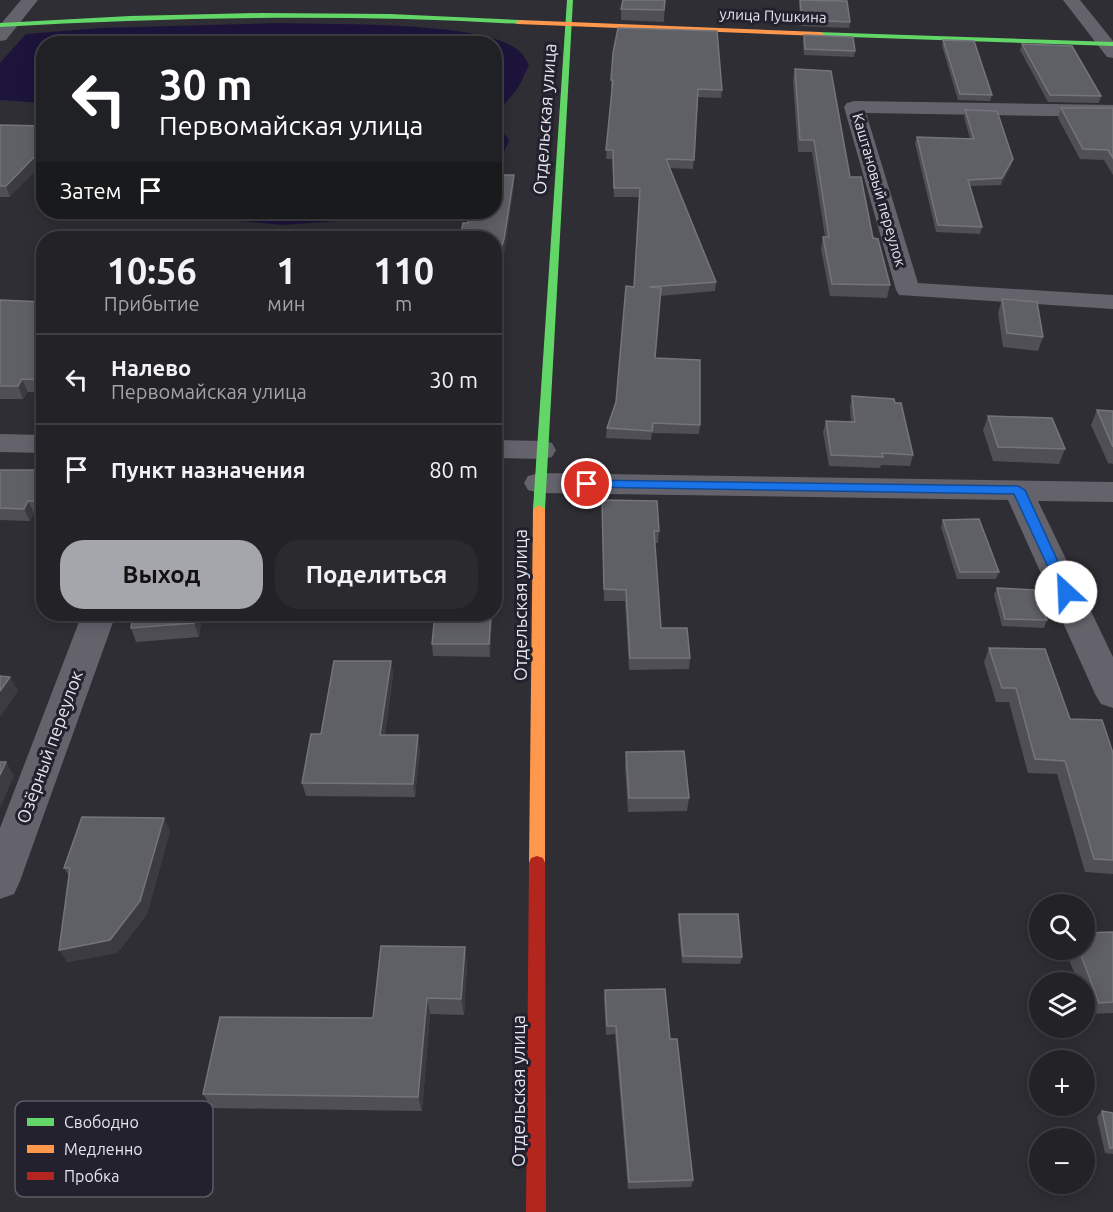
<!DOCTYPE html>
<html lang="ru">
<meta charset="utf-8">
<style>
body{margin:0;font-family:Ubuntu,sans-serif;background:#2a2a2f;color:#f1f3f6;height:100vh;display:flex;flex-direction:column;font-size:22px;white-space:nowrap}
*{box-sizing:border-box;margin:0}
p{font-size:20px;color:#a2a4a7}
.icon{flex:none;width:33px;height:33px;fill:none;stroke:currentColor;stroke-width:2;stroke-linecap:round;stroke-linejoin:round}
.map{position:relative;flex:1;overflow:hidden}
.details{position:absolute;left:36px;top:231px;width:466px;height:390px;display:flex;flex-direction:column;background:#222227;border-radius:24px;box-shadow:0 3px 15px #0003,0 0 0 2px #3f3f44}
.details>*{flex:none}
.guide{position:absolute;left:36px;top:36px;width:466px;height:183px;border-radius:24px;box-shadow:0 3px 15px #0003,0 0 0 2px #3f3f44;background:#202124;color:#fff;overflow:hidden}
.tools{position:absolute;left:1029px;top:894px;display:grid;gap:12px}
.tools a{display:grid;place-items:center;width:66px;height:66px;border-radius:50%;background:#222227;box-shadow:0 3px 15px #0003,0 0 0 2px #3f3f44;font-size:30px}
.pin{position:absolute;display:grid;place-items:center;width:51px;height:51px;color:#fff;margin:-26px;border:3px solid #fff;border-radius:50%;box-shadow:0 2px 6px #0007}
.me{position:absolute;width:66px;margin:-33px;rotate:335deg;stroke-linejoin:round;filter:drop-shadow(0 0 4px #0008)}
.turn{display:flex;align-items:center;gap:21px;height:126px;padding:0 24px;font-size:27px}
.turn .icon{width:78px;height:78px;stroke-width:2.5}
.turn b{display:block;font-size:42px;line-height:51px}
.then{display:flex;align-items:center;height:57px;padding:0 24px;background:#0003;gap:12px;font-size:22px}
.eta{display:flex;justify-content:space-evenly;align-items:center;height:102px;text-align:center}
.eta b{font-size:36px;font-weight:700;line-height:42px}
.action{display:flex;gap:12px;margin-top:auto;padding:12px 24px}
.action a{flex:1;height:69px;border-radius:24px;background:#a5a5ac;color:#111;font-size:24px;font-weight:700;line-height:69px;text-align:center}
.action a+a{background:#2a2a2f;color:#f1f3f6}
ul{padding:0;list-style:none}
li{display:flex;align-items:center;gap:18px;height:90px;padding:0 24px;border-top:2px solid #3f3f44}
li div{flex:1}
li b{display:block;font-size:22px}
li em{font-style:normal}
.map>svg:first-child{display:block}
.water{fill:#1d143c}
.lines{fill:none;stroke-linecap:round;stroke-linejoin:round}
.street{fill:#64636b;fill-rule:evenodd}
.fast{fill:#63d668;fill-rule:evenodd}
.slow{fill:#ff974d;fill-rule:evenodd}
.jam{fill:#b3261e;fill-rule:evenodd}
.wall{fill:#4f4f55}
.shaded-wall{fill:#3b3b41}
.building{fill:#5f5f66;stroke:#74747b;stroke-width:1.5}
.route{fill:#1a73e8;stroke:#114b97;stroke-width:1.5}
.labels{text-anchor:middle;stroke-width:6;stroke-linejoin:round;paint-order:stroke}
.far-street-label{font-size:15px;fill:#e5e5ed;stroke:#22212d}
.street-label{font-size:18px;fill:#e5e5ed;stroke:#22212d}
.key{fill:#22212d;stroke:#5c5c67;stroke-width:1.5}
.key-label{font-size:16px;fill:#e5e5ed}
</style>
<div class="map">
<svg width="1113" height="1212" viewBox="0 0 1113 1212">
<rect width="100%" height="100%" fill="#2e2e34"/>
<g class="water">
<path d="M282 23C332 25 484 21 518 50 523 53 526 60 529 65L518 88 501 108 499 125 509 141 502 156 495 161V44H44L43 103 0 100V63L26 34 102 28Z"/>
<path d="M175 212H403L388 217 284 225 189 216Z"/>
</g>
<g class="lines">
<g class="street">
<path d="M21 0H38L6 40 0 41V25Z"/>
<path d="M1063 0H1080L1113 41V58L1107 57Z"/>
<path d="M854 101 1113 105V117L866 113 918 283 1113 295V309L899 295 896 290 844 107 847 103Z"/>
<path d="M0 434 44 435V453L0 452Z"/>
<path d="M495 440 542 441 552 443 556 450 552 457 542 459 495 458Z"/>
<path d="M539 473 1113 482V502L1038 501 1113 657V708L1101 704 1095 694 1008 500 539 493 528 490 524 483 528 476Z"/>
<path d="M82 614H116L20 881 14 894 0 899V828Z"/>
</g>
<g class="fast">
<path d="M567 0H573L545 509 539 513 533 509Z"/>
<path d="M260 13 390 14 520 20 524 22 520 24C346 14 174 17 0 27V23L130 16Z"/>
<path d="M817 32 1113 42V46L820 36H817Z"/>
</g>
<g class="slow">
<path d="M520 20 820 32 824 34 820 36 517 24 516 22Z"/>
<path d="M539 505 545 509V863L543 868 537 870 531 868 529 863 533 509Z"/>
</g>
<path class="jam" d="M537 856 543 858 545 863 546 1212H526L529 863 531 858Z"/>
</g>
<g class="wall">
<path d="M665 0 664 22 621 20V9Z"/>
<path d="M800 0 850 22 849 28 801 26 799 5Z"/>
<path d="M804 35 855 51 854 57 804 55 803 41Z"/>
<path d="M943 40 992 95 990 101 958 100 942 46Z"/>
<path d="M1022 44 1101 96 1099 103 1048 102 1020 50Z"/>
<path d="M795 69 850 177 890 285 887 298 830 296 821 249 823 237H825L812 152H798L793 80Z"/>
<path d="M611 80 722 90 721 98 698 97 693 169 669 168 716 282 715 291 660 296 655 358 700 425 699 434 652 433 651 440 606 438 607 428 616 402 634 287 639 197H614L612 159H606L612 89H611Z"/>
<path d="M1061 108H1113V175L1104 160 1080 159 1058 118Z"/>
<path d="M965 110 1013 159 1011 166 1001 185 970 186 982 227 980 234 936 232 915 143 917 137 970 139 964 117Z"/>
<path d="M0 125 10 197H0Z"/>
<path d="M1002 299 1043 337 1038 351 1003 347 998 313Z"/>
<path d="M0 300 44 302V393L28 392 23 399H0Z"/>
<path d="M852 396 895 403 913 455 910 466 881 465 880 468 829 466 823 432 826 421 851 422 850 407Z"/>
<path d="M1097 410 1113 411V464L1108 463 1091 425Z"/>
<path d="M988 416 1065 449 1059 464 993 461 983 430Z"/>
<path d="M0 470H44V513H34L30 521 0 520Z"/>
<path d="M602 500 659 531 658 543H655L661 628 690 658 689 669 629 670 625 601H604Z"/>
<path d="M943 520 999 572 996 579H957L941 527Z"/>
<path d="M997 588 1047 620 1044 628 1002 626 994 595Z"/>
<path d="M202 614 199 637 136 642 131 628Z"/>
<path d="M492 614 490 657 433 656 432 644Z"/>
<path d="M989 648 1070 719 1113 753V874L1085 872 1057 774 1028 773 1009 702H996L984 662Z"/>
<path d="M391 661 393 675 385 735 420 749 415 797 306 796 302 783 321 734Z"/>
<path d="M626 752 689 798 687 811 628 812 625 766Z"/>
<path d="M170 831 147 914 117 953 67 962 69 876 64 868Z"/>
<path d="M679 914 742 957 740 964 682 963 678 920Z"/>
<path d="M1113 932V1013L1090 1014 1084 1000V982H1078L1065 950H1084Z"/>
<path d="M465 947 467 964 464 1015 430 1014 422 1111 212 1108 203 1094 373 1018Z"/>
<path d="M605 990 670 1039 693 1180 691 1187 628 1189 615 1034 606 1035 604 999Z"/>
<path d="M1102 1111 1113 1113V1154L1105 1153 1097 1117Z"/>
</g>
<g class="shaded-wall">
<path d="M44 147V162L10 197 6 186Z"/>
<path d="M1013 159 1011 166 1001 185 1002 178Z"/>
<path d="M514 175V187L505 251 495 282V268Z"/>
<path d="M22 379 28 392 23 399 18 386Z"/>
<path d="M500 468 501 481 495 573V548Z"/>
<path d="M28 501 34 513 30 521 24 509Z"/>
<path d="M195 614H202L199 637 194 623Z"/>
<path d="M491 614H492L490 657 489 644Z"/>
<path d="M391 661 393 675 383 749 380 735Z"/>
<path d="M10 677 18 691 0 717V691Z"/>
<path d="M418 735 420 749 415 797 413 784Z"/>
<path d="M6 762 14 776 0 808V775Z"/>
<path d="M164 818 170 831 147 914 117 953 67 962 59 950Z"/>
<path d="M465 947 467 964 464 1015 461 999Z"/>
<path d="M427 998 430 1014 422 1111 418 1097Z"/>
</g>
<g class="building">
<path d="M623 0H665L664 10 621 9Z"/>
<path d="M800 0 847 1 850 22 802 20Z"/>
<path d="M618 28 717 31 722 90 698 89 694 160 666 159 716 282 649 287 661 288 655 358 700 360V425L653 423 652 431 607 428 616 402 626 286 634 287 640 188H614L613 150H606L613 80H611L613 53Z"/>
<path d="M804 35 853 37 855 51 805 49Z"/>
<path d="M943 40 974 41 992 95 960 94Z"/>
<path d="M1022 44 1072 46 1101 96 1050 95Z"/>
<path d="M795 69 831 71 850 177H861L873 238 878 239 890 285 832 284 823 237H829L814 140H800Z"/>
<path d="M1061 108H1113V158L1108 150 1083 149Z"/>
<path d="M965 110 997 111 1013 159 1002 178 968 180 982 227 938 225 917 137 974 139Z"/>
<path d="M0 125 44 126V147L6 186H0Z"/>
<path d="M495 175H514L504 239 495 268V238H460L463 223H468L470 212H495Z"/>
<path d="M1002 299 1037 302 1043 337 1007 333Z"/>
<path d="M0 300 44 302V380L22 379 18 386H0Z"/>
<path d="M852 396 894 399 895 403H901L913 455 882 453 883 457 831 455 826 421 855 422Z"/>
<path d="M1097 410 1113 411V447Z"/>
<path d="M988 416 1052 418 1065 449 998 447Z"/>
<path d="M495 468H500L495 548Z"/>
<path d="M0 470H44V501H28L24 509 0 508Z"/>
<path d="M602 500 657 501 659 531H654L661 628H687L690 658H630L626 590 604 589Z"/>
<path d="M979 519 999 572H960L943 520Z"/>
<path d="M997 588 1037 590 1047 620 1005 619Z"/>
<path d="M133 614H195L194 623 131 628Z"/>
<path d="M435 614H491L489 644H432Z"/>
<path d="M989 648 1045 649 1070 719 1102 720 1113 753V860L1094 859 1065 761 1035 759 1016 688H1002Z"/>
<path d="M334 661H391L380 735H418L413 784 302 783 311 734H321Z"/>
<path d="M0 676 10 677 0 691Z"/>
<path d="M684 751 689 798H629L626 752Z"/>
<path d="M0 762H6L0 775Z"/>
<path d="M82 817 164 818 140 901 110 940 59 950 70 868H64Z"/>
<path d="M679 914H738L742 957 683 956Z"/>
<path d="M1113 932V1002L1099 1003 1079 950H1084V933Z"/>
<path d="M381 946 465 947 461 999 427 998 418 1097 203 1094 220 1017 373 1018Z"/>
<path d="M665 989 670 1039H677L693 1180 629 1182 616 1026H607L605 990Z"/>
<path d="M1102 1111 1113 1113V1148H1110Z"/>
</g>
<path class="route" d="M587 480 1018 486 1025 490 1072 592 1070 595H1061L1014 494 583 487 581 484Z"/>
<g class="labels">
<g class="far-street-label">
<text transform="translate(773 16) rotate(2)" y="5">улица Пушкина</text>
<text transform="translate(879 190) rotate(74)" y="5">Каштановый переулок</text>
</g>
<g class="street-label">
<text transform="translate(545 119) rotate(-86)" y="6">Отдельская улица</text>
<text transform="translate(521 605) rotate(-90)" y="6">Отдельская улица</text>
<text transform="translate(50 747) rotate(-70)" y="6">Озёрный переулок</text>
<text transform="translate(519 1091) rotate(-90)" y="6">Отдельская улица</text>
</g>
</g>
<rect x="15" y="1101" width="198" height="96" rx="9" class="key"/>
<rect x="27" y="1118" width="27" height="8" fill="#63d668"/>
<rect x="27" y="1145" width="27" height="8" fill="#ff974d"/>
<rect x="27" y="1172" width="27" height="8" fill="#b3261e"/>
<g class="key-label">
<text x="64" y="1128">Свободно</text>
<text x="64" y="1155">Медленно</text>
<text x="64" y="1182">Пробка</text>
</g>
</svg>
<div class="tools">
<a><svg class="icon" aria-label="search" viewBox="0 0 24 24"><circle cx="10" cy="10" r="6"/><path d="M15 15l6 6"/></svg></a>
<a><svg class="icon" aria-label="layers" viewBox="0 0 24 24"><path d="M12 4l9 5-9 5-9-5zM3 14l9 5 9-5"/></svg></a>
<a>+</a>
<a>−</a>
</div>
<div class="pin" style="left:587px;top:484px;background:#d93025"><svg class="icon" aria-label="arrive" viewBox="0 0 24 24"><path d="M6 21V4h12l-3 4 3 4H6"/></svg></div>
<svg class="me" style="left:1066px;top:592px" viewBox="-20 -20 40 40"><circle r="19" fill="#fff"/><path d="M0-13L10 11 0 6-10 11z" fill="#1a73e8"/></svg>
<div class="guide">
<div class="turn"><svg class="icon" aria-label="left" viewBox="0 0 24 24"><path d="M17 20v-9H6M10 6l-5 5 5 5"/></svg><div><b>30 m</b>Первомайская улица</div></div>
<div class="then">Затем<svg class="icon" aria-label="arrive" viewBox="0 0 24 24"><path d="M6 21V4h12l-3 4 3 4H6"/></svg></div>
</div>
<section class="details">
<div class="eta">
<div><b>10:56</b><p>Прибытие</p></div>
<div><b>1</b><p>мин</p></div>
<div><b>110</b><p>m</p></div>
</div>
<ul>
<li><svg class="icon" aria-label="left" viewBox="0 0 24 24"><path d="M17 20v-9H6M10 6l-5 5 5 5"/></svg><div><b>Налево</b><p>Первомайская улица</p></div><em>30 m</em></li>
<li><svg class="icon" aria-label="arrive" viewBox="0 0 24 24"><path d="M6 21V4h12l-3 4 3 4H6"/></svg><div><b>Пункт назначения</b></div><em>80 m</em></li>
</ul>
<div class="action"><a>Выход</a><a>Поделиться</a></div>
</section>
</div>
